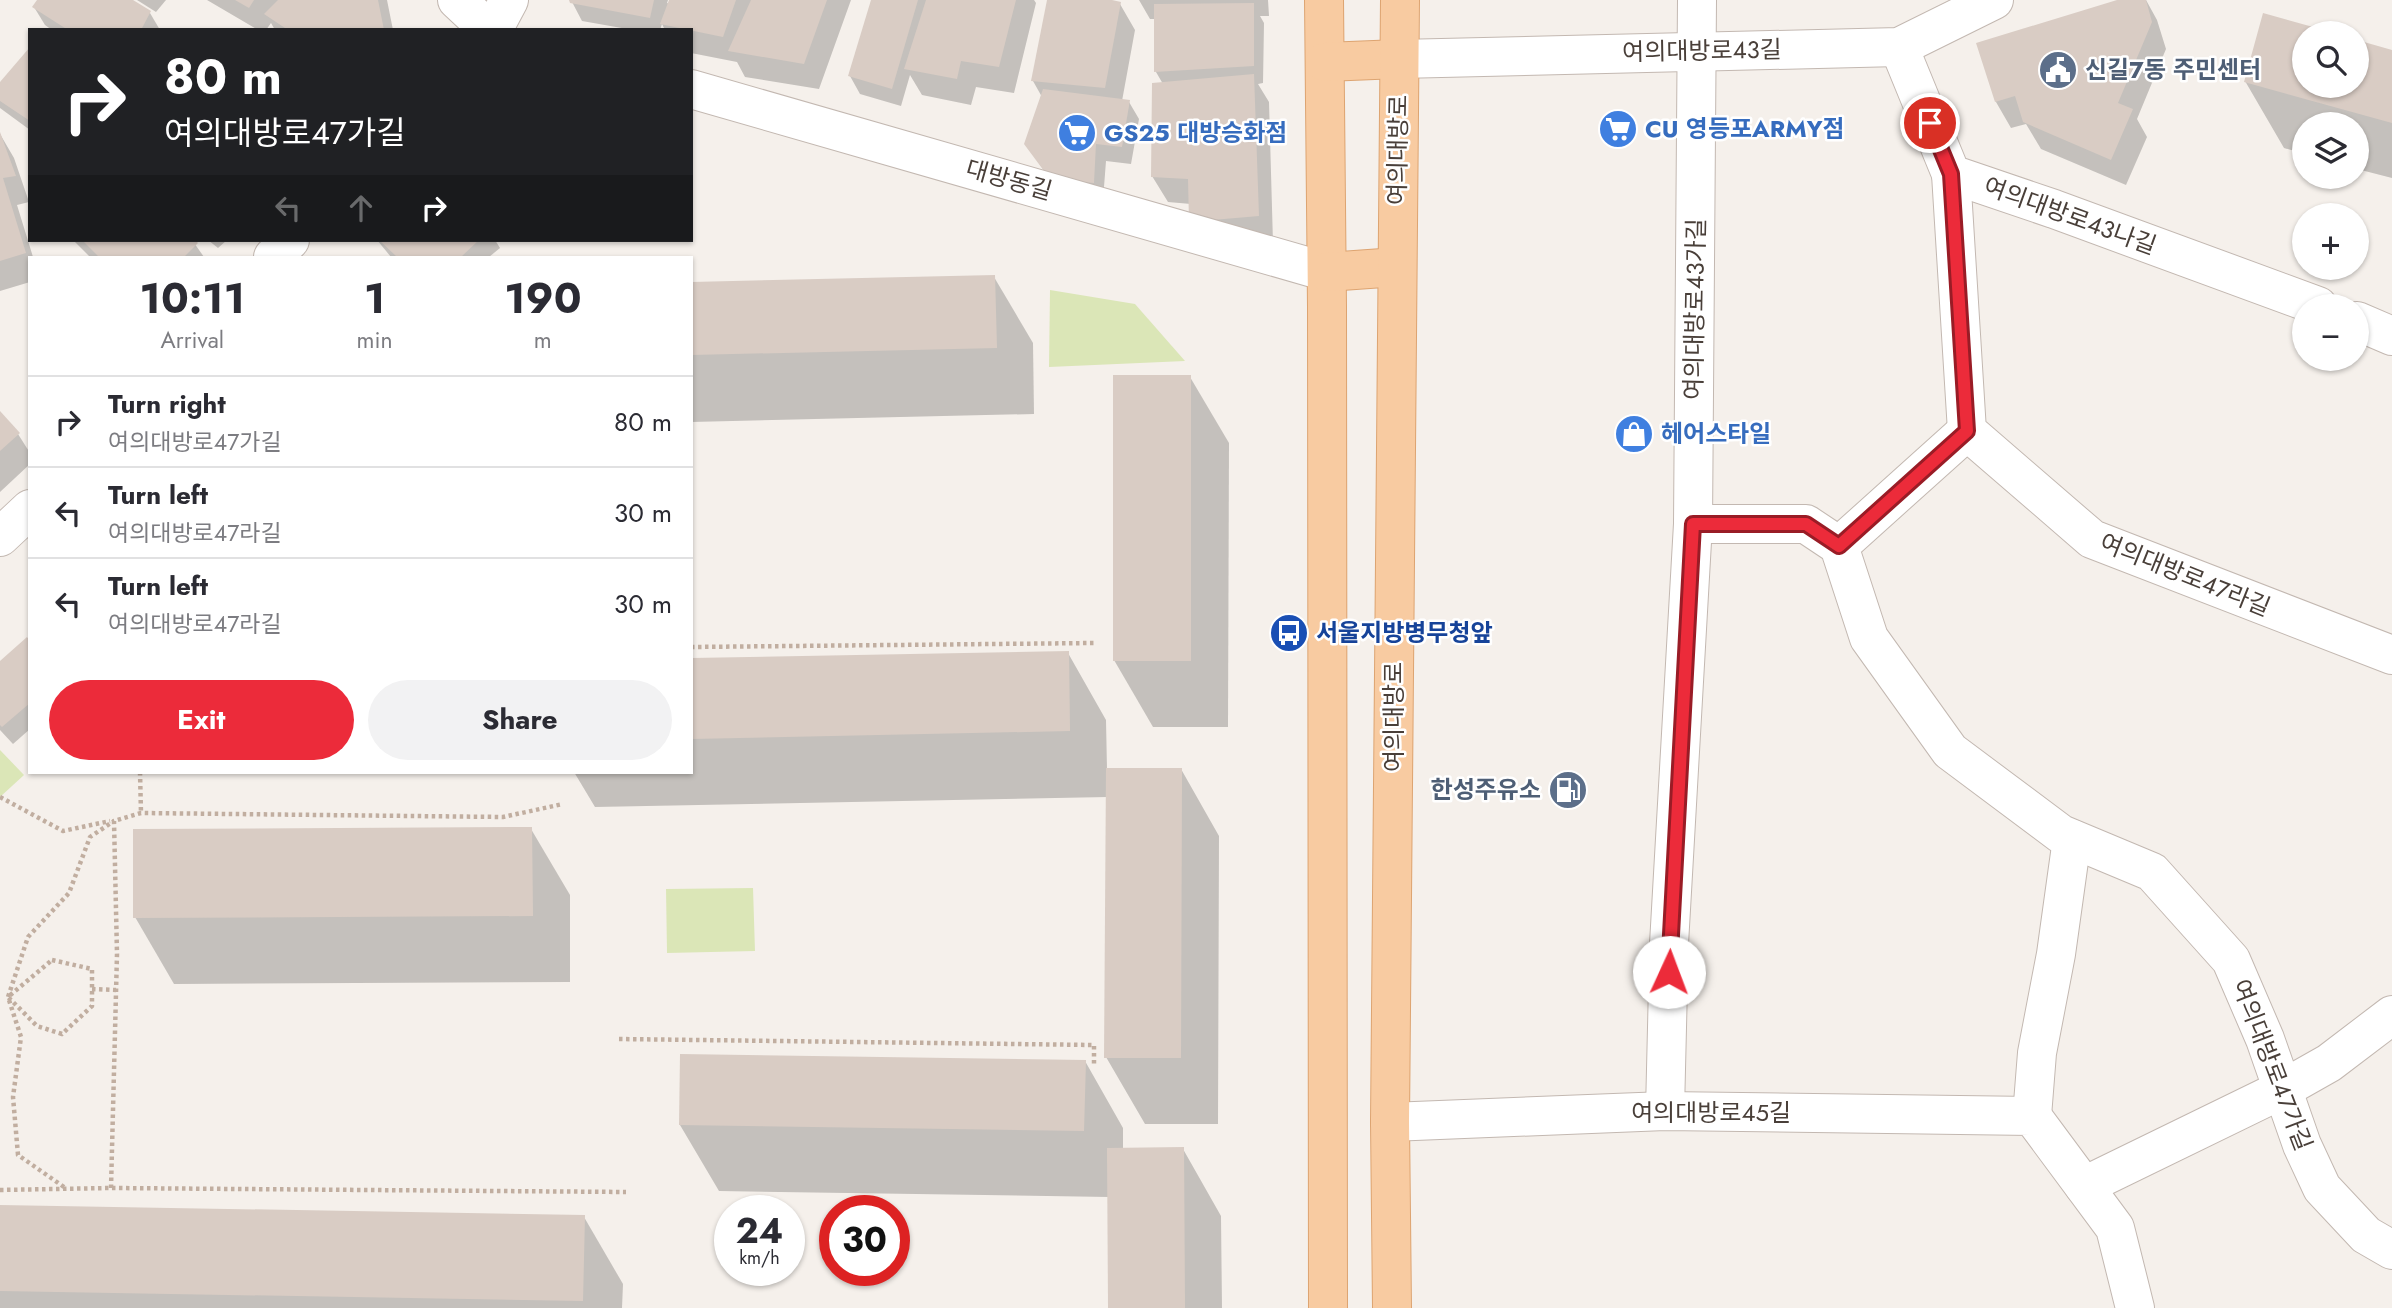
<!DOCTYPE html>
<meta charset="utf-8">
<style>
body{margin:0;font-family:Jost,"Noto Sans KR",sans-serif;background:#f2f2f3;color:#2b2b33;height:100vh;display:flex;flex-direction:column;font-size:26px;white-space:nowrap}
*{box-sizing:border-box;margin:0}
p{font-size:23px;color:#7c7c81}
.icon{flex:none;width:38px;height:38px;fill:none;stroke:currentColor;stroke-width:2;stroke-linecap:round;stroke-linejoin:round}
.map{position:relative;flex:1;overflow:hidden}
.drawer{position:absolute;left:28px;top:256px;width:665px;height:518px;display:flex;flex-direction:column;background:#fff;border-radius:0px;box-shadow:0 2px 5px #0004}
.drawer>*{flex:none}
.banner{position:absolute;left:28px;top:28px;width:665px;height:214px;border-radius:0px;box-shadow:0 2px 5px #0004;background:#202124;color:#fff;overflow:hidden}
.buttons{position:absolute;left:2292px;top:21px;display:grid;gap:14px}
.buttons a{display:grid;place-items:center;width:77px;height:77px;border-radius:50%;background:#fff;box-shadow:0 2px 5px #0004;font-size:35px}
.speed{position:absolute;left:714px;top:1195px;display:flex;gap:14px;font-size:35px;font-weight:700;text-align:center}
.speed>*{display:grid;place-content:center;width:91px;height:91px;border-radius:50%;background:#fff;box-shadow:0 2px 5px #0004;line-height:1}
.speed small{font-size:18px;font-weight:400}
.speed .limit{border:10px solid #d22;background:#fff;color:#111}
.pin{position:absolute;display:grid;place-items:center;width:60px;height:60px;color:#fff;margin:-30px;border:4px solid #fff;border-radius:50%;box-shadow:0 2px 7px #0007}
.me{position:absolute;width:77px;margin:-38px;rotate:2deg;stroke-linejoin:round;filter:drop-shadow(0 0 5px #0008)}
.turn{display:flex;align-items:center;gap:24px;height:147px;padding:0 21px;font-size:32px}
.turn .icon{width:91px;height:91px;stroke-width:2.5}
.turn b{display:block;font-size:49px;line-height:60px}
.lanes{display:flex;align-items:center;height:66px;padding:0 21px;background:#0003;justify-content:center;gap:35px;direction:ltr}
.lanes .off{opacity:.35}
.eta{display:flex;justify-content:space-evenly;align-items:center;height:119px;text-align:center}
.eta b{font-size:42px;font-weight:700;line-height:49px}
.cta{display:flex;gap:14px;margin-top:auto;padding:14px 21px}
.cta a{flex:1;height:80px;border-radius:42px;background:#ec2b3a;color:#fff;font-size:28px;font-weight:700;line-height:80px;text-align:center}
.cta a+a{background:#f2f2f3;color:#2b2b33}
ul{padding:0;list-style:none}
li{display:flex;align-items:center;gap:21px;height:91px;padding:0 21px;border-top:2px solid #e1e1e2}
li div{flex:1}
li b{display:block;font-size:26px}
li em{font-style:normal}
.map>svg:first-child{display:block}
.green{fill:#dbe6b7}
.shadow{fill:#0003}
.building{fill:#d9ccc4}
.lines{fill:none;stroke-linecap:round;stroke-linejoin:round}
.minor-casing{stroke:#c3b8b1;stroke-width:40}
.major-casing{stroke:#dda471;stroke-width:40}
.path{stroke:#c1aea0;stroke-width:4.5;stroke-dasharray:3.5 3.5;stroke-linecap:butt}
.minor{stroke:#fff;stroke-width:38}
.major{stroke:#f8cba1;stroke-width:38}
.route-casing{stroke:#991c26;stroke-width:18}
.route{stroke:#ec2b3a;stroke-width:12}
.labels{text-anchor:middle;stroke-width:5;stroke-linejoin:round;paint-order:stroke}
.street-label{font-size:24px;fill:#493f39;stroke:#fff}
.service-label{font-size:24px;font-weight:bold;fill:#4e5e75;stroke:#fff;text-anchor:start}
.shop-label{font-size:24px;font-weight:bold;fill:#366cbe;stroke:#fff;text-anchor:start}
.transit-label{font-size:24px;font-weight:bold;fill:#164399;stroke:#fff;text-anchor:start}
</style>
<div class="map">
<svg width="2392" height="1308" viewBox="0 0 2392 1308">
<rect width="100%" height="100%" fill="#f5f0eb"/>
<g class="green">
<path d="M1050 290 1135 304 1185 361 1049 367Z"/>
<path d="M0 750 24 775 0 797Z"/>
<path d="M753 888 755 951 667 953 666 889Z"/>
</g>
<g class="shadow">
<path d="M39 0H130L150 13 160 30H52L45 25 34 7Z"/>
<path d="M137 0H166L156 12Z"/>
<path d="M207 0H387L393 30H275L271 23 266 30H258Z"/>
<path d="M571 0H668L667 3 670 4 671 0H851L819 89 745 77 737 62 691 53V30H665L662 24 660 30H633L582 21Z"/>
<path d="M873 0H1034L1036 3 1014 93 976 87 971 105 922 95 910 75 901 106 860 94 850 76Z"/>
<path d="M1049 0H1106L1120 4 1135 30 1122 101 1129 102 1139 119 1131 164 1106 161 1103 200 1062 197 1026 144 1042 97 1033 81Z"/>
<path d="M1139 0H1268L1269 16H1260L1264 23 1263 83 1258 84 1269 102 1273 243 1206 248 1191 204 1168 202 1152 176 1163 84 1156 72V19H1150Z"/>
<path d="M2123 0H2146L2157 20 2166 49 2137 119 2147 137 2126 185 2041 149 2026 124 2011 128 1996 102 1978 44Z"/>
<path d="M2264 15 2327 33H2305V86H2357L2392 51V178L2357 169V124H2305V154L2284 148 2245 81Z"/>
<path d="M30 50V130L0 108V85Z"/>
<path d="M0 134 14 158 29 202 17 205 33 257H30V282L0 291Z"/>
<path d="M73 240H192L204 257H90Z"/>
<path d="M208 240H227L218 248Z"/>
<path d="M377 240H495L500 248 489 257H391Z"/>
<path d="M994 277 1033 343 1034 414 691 422V284Z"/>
<path d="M1190 377 1229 443 1228 727H1153L1114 660Z"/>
<path d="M0 413 18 434 30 453V464L0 492Z"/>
<path d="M30 643V729L13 744 0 730V663Z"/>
<path d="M1068 653 1106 720 1107 769H1181L1219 836 1218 1124H1145L1106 1057 1108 797 595 807 574 772H691V660Z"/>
<path d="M531 829 570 895V982L174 984 135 917Z"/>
<path d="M1085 1061 1123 1128V1150L1183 1149 1221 1216 1222 1308H1110L1109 1197 719 1191 680 1125Z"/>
<path d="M0 1207 584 1217 623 1284 622 1308H0Z"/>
</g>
<g class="building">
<path d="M37 0H133L151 11 141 30H68L32 7Z"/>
<path d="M235 0H254L249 8Z"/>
<path d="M278 0H378L384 30H288L264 14Z"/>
<path d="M569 0H654L650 18 570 3Z"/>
<path d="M669 0H736L723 37 660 24Z"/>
<path d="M751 0H827L804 64 728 51Z"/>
<path d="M871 0H918L892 89 848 76Z"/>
<path d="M926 0H1016L999 67 961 61 957 79 904 69Z"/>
<path d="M1047 0H1112L1121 2 1105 88 1031 81Z"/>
<path d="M2117 0H2146L2152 22 2118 103 2133 109 2111 160 2023 122 2015 96 1995 102 1976 43Z"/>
<path d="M1254 3V66L1154 72V4Z"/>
<path d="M2263 13 2331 32 2305 33V86H2357V40L2392 50V123L2244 82Z"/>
<path d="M30 47V121L0 101V82Z"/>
<path d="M1254 74 1259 216 1189 222 1188 179 1151 177 1152 83Z"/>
<path d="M1043 89 1130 100 1122 147 1096 144 1094 183 1050 179 1024 144Z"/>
<path d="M0 132 16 176 3 178 26 253 0 261Z"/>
<path d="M82 240H195L198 243 184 257H99Z"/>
<path d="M379 240H479L461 257H397Z"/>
<path d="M995 275 997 348 691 355V282Z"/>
<rect x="1113" y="375" width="78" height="286"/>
<path d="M0 411 20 433 0 451Z"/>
<path d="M27 637 30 641V703L2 727 0 725V661Z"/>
<path d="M1069 651 1070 731 691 739V658Z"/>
<path d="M1106 768H1182L1181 1058H1104Z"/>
<path d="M532 827 533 916 133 918V829Z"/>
<path d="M680 1054 1086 1060 1084 1131 679 1125Z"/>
<path d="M1184 1147 1185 1308H1108L1107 1148Z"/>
<path d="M0 1205 585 1215 583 1301 0 1291Z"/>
</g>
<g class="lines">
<defs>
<g id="minor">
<path d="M457 0 489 30"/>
<path d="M493 30 509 0"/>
<path d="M1899 47 1951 174 2054 209 2318 306"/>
<path d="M1399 59 1899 47 1994 0"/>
<path d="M691 89 1327 272"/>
<path d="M1951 174 1967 431 2092 539 2392 655"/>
<path d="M273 257 290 240"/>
<path d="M2357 321 2392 336"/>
<path d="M1693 524H1806L1839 546 1869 638 1950 751 2061 834 2152 872 2231 960 2265 1039 2302 1145 2322 1188 2366 1235 2392 1250"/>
<path d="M0 537 30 509"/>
<path d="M1839 546 1967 431"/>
<path d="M1665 1111 1669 944 1693 524 1697 0"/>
<path d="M2032 1116 2037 1053 2056 954 2072 839"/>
<path d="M1390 1122 1665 1111 2032 1116 2115 1228 2135 1308"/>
<path d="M2084 1186 2283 1089 2329 1063 2392 1015"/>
</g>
<g id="major">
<path d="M1324 0 1327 307 1328 1308"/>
<path d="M1325 62 1399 59"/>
<path d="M1327 272 1397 267"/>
<path d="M1392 1308 1390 1122 1400 0"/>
</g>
</defs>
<use href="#minor" class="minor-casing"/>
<use href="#major" class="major-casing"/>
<g class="path">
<path d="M691 647 1094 643"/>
<path d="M140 772 141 813"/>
<path d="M0 797 63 831 110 821"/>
<path d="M52 960 92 969V1006L62 1034 37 1026 8 997Z"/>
<path d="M92 989 116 990"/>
<path d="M619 1039 1094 1045V1067"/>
<path d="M64 1187 18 1155 13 1097 21 1037 8 997 28 937 69 893 90 837 114 821"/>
<path d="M111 1188 117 954 114 821 141 813 503 817 563 804"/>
<path d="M0 1190 111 1188 626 1192"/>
</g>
<use href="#minor" class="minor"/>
<use href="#major" class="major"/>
</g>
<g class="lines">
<defs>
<path id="route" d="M1669 972 1693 524H1806L1839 546 1967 431 1951 174 1930 123"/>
</defs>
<use href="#route" class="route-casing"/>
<use href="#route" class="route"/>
</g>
<defs>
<symbol id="civic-disc" viewBox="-11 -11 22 22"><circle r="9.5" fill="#5c6f8a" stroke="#fff"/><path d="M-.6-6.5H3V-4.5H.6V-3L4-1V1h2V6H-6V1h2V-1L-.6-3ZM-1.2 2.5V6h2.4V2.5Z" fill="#fff"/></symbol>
<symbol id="supermarket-disc" viewBox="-11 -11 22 22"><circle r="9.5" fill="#3f7fe0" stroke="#fff"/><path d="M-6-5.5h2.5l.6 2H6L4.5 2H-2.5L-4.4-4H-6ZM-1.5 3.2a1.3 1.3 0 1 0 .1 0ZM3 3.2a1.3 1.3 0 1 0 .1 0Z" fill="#fff"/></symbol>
<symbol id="shop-disc" viewBox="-11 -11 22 22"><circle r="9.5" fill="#3f7fe0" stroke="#fff"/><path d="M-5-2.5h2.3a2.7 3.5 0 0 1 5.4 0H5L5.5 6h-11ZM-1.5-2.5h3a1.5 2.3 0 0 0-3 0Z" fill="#fff"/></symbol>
<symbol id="bus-disc" viewBox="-11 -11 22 22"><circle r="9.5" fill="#1a4fb4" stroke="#fff"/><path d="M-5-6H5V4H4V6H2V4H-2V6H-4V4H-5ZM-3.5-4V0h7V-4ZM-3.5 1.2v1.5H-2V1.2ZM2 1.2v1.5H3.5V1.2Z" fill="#fff"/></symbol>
<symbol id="fuel-disc" viewBox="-11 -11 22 22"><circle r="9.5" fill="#5c6f8a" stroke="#fff"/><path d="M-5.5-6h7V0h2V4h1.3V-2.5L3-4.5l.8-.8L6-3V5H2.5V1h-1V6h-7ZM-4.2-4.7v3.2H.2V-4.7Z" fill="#fff"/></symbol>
</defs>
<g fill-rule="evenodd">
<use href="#civic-disc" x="2036" y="48" width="44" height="44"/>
<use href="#supermarket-disc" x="1596" y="107" width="44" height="44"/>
<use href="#supermarket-disc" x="1055" y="111" width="44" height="44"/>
<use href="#shop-disc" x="1612" y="412" width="44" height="44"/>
<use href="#bus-disc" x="1267" y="611" width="44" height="44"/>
<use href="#fuel-disc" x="1546" y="768" width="44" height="44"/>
</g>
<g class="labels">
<g class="street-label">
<text transform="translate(1702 51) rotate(-1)" y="8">여의대방로43길</text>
<text transform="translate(1398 150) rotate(-89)" y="8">여의대방로</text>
<text transform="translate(1009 180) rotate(16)" y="8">대방동길</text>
<text transform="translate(2070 216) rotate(20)" y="8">여의대방로43나길</text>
<text transform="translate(1695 309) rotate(-89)" y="8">여의대방로43가길</text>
<text transform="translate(2185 575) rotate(22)" y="8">여의대방로47라길</text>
<text transform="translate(1394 717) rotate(-90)" y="8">여의대방로</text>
<text transform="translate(2272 1065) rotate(69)" y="8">여의대방로47가길</text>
<text x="1711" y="1121">여의대방로45길</text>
</g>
<g class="service-label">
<text x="2085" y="78">신길7동 주민센터</text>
<text x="1541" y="798" text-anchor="end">한성주유소</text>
</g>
<g class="shop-label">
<text x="1645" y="137">CU 영등포ARMY점</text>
<text x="1104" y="141">GS25 대방승화점</text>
<text x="1661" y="442">헤어스타일</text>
</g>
<g class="transit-label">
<text x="1316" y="641">서울지방병무청앞</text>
</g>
</g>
</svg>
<div class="buttons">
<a><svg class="icon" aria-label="search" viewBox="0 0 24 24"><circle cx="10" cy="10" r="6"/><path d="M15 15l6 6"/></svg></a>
<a><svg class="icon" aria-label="layers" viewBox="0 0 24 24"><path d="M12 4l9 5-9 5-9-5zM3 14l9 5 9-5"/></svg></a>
<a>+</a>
<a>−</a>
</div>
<div class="speed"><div>24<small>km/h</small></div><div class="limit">30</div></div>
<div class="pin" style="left:1930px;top:123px;background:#d93025"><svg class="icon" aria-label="arrive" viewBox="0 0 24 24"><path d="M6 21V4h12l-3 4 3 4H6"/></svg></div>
<svg class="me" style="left:1669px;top:972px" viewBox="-20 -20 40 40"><circle r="19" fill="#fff"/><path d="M0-13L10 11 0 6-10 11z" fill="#ec2b3a"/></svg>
<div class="banner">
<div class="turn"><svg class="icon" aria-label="right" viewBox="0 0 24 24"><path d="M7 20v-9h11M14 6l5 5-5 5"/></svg><div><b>80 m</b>여의대방로47가길</div></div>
<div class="lanes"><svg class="icon off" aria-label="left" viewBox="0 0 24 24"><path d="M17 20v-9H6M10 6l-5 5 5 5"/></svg><svg class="icon off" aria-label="ahead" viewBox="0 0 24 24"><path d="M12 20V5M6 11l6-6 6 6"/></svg><svg class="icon" aria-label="right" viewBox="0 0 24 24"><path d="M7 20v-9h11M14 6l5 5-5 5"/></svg></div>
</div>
<section class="drawer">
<div class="eta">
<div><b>10:11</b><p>Arrival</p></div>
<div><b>1</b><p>min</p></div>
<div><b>190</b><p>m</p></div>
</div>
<ul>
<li><svg class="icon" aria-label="right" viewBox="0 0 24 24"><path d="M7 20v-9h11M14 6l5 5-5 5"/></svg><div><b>Turn right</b><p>여의대방로47가길</p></div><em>80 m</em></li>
<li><svg class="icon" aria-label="left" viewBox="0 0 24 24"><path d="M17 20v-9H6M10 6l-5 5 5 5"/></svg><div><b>Turn left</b><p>여의대방로47라길</p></div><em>30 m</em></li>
<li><svg class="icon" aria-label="left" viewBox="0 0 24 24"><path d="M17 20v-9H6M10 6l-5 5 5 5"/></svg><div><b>Turn left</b><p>여의대방로47라길</p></div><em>30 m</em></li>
</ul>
<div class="cta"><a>Exit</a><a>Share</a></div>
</section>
</div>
